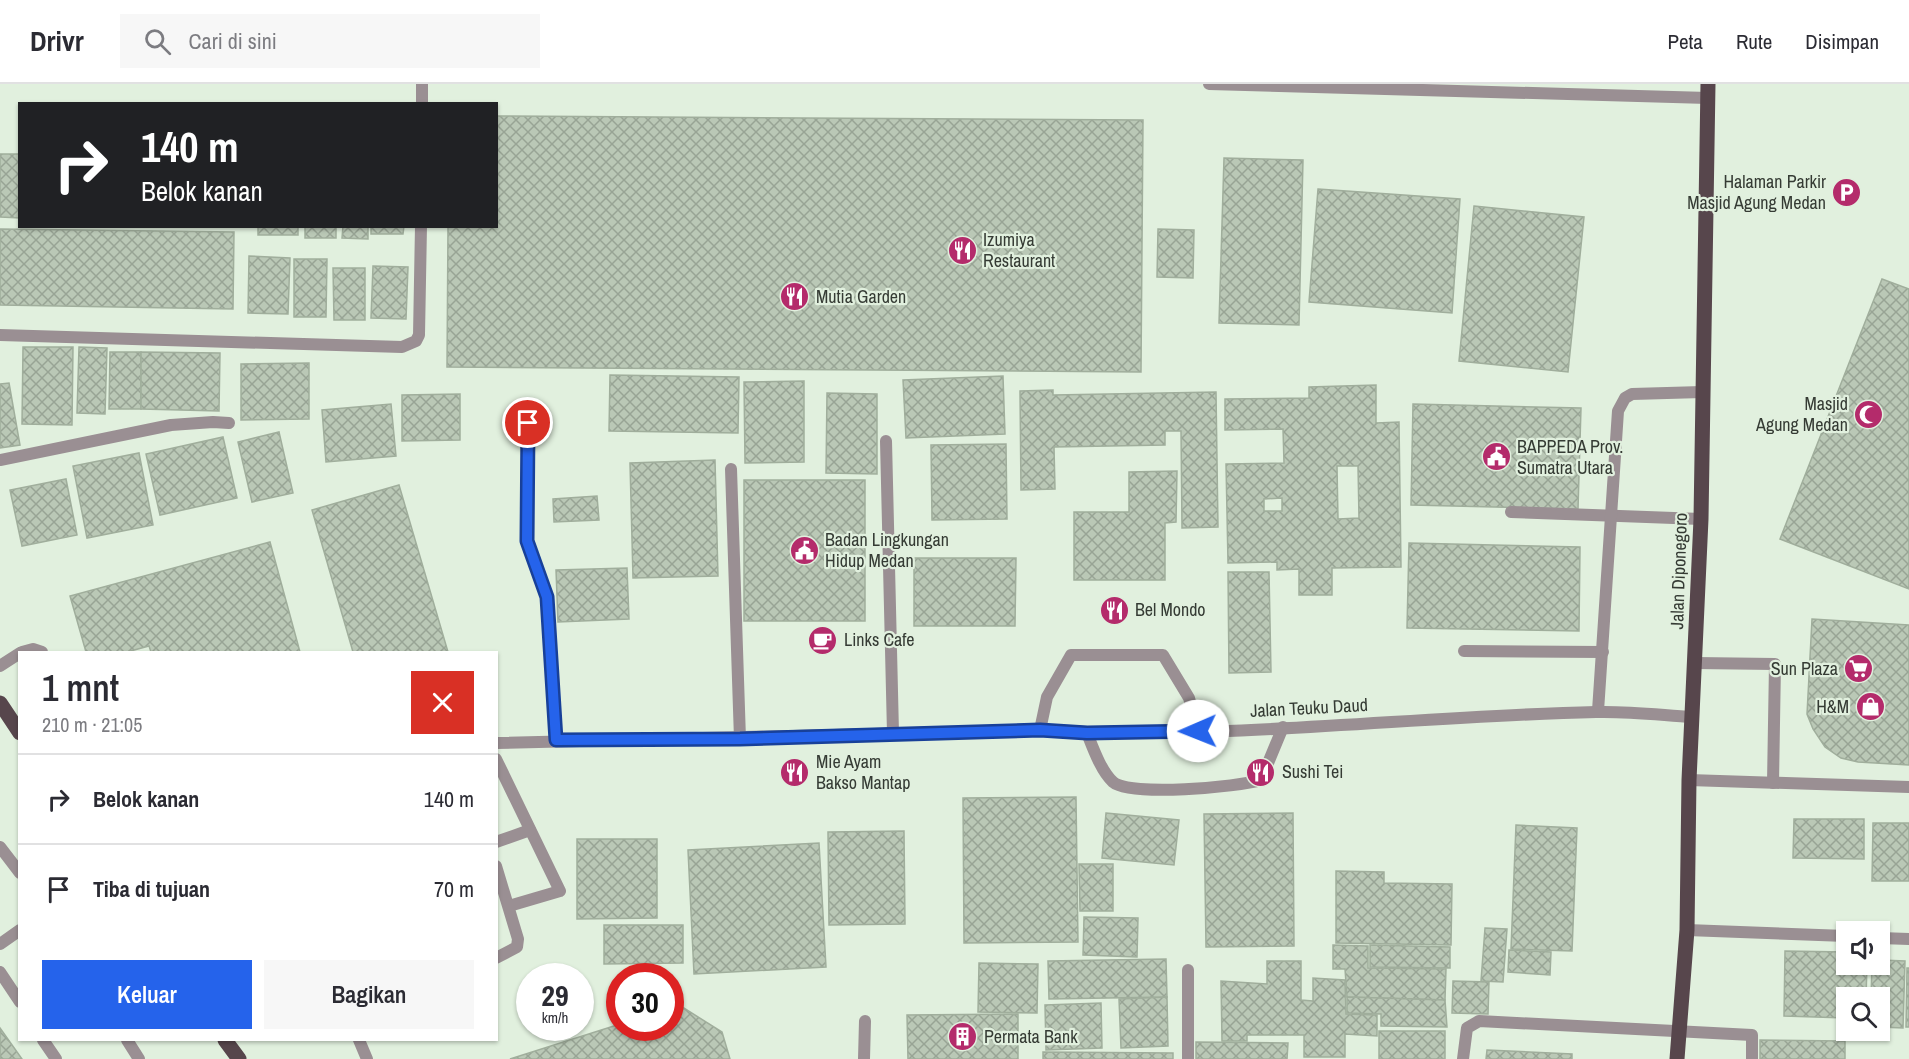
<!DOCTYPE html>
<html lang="id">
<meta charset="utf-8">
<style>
body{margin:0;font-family:"Archivo Narrow",sans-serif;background:#f7f7f7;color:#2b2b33;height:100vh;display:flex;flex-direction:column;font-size:22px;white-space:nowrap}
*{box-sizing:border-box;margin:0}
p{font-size:20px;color:#7c7c81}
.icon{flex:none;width:33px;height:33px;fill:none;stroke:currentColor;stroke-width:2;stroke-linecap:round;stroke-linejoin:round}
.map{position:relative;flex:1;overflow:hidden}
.side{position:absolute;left:18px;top:567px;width:480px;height:390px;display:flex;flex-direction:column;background:#fff;border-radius:0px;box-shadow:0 2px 4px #0004}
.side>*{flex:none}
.top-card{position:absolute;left:18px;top:18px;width:480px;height:126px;border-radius:0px;box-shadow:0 2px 4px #0004;background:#202124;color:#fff;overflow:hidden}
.tools{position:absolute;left:1836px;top:837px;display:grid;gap:12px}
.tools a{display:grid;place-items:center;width:54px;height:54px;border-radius:0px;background:#fff;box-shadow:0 2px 4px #0004;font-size:30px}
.speed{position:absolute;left:516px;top:879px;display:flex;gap:12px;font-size:30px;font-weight:700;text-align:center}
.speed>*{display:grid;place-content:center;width:78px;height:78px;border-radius:50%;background:#fff;box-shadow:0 2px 4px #0004;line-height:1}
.speed small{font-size:15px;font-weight:400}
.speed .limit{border:9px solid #d22;background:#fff;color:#111}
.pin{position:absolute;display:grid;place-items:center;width:51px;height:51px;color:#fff;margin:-26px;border:3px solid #fff;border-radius:50%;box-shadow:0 2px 6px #0007}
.me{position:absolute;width:66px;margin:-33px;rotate:269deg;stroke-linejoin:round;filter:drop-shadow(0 0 4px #0008)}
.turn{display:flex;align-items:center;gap:21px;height:126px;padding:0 24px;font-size:27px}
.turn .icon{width:78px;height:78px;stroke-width:2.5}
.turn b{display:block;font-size:42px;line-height:51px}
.round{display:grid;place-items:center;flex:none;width:63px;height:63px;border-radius:0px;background:#f7f7f7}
.summary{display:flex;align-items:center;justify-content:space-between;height:102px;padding:0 24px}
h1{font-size:36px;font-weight:600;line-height:45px}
.button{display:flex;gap:12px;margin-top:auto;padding:12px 24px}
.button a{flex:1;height:69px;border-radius:0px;background:#2563eb;color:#fff;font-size:24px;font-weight:600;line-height:69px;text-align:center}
.button a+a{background:#f7f7f7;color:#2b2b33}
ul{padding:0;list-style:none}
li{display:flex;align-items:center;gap:18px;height:90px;padding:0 24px;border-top:2px solid #e1e1e2}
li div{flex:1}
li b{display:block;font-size:22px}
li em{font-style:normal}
header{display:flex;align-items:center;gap:36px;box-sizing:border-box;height:84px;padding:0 30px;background:#fff;border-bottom:2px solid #e1e1e2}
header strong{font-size:28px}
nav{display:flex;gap:33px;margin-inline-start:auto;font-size:21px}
.search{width:420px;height:54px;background:#f7f7f7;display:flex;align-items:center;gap:15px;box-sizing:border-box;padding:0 21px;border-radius:0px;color:#7c7c81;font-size:22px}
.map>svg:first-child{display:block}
.building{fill:url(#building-cross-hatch);stroke:#a0ae9c;stroke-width:1.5;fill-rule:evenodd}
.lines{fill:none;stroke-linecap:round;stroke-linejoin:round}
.lane{stroke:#9a8f93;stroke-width:12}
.street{stroke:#9a8f93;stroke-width:12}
.primary{stroke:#57464c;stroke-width:15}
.route-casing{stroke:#184099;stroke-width:15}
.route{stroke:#2563eb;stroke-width:10}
.labels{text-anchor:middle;stroke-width:4.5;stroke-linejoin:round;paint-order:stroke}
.poi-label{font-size:18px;fill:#353b34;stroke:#e1f0de;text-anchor:start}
.street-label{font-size:18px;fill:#353b34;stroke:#e1f0de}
</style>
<header>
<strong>Drivr</strong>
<div class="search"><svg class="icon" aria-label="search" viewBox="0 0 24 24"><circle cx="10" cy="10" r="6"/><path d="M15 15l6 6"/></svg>Cari di sini</div>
<nav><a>Peta</a><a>Rute</a><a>Disimpan</a></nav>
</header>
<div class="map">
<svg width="1909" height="975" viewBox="0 0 1909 975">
<defs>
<pattern id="building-cross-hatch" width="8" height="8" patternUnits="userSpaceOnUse" patternTransform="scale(1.5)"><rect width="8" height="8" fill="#bac8b6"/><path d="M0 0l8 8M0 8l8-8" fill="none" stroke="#98a495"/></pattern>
</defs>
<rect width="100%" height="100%" fill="#e1f0de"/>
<g class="building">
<path d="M496 32 1143 36 1141 288 447 283 448 142H496Z"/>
<path d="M0 70H20V134L0 133Z"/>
<path d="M1224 74 1303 76 1299 241 1219 239Z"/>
<path d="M1318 105 1460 115 1452 229 1309 218Z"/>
<path d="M1474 122 1584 133 1568 288 1459 277Z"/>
<rect x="258" y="142" width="40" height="9"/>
<rect x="305" y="142" width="31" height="12"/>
<path d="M343 142H368V155L342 154Z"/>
<path d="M371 142H404L403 150H371Z"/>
<path d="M0 145 234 148 233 225 0 221Z"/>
<path d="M1158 145 1194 146 1193 194 1157 193Z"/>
<path d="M249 172 290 174 288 230 248 229Z"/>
<path d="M294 175H327L326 233H294Z"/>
<path d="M373 182 408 183 406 235 371 234Z"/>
<path d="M333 184H365V236H334Z"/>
<path d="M1882 195 1909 205V505L1780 455Z"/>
<path d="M23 263H73L72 341 22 340Z"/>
<path d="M79 263 107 264 105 330 77 329Z"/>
<path d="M110 268H141V325H109Z"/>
<path d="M141 268 220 269 219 327 141 325Z"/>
<path d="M309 279V335L241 336V280Z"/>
<path d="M610 291 739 293 738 349 609 347Z"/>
<path d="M1003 292 1005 350 906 354 903 296Z"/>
<path d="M804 297V378L745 379 744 298Z"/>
<path d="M9 299 20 361 0 364V300Z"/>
<path d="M1376 301V339L1399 338 1401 483 1332 484V511H1299V485L1277 486V478L1228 479 1226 380 1284 379 1283 345 1225 346V315L1309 314V303ZM1337 382H1358L1359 434 1338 435ZM1282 414V427H1264V415Z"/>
<path d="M1053 306V311L1216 308 1218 443 1182 444 1181 347H1165V361L1054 363 1055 405 1021 406 1020 307Z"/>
<path d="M827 309 877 310V390L826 389Z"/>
<path d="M460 310V356L402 357V311Z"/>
<path d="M391 320 396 372 326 378 322 326Z"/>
<path d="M1413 320 1581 324 1578 425 1411 421Z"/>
<path d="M279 348 293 409 252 418 238 358Z"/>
<path d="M223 353 237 414 160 431 146 370Z"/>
<path d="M1006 360 1007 435 932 436 931 361Z"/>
<path d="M139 369 153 441 87 454 73 382Z"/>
<path d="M715 376 718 492 633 494 630 379Z"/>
<path d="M1177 387 1176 438 1165 439V496H1074V428H1129V388Z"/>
<path d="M66 395 77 451 22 462 10 406Z"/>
<rect x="744" y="396" width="121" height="141"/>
<path d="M399 401 448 568H353L312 426Z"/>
<path d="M597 412 599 436 554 438 553 415Z"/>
<path d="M270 458 300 568H151L149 562 127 568H86L70 512Z"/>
<path d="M1409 459 1580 463 1579 547 1407 544Z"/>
<path d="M914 474H1016L1015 542H914Z"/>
<path d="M627 484 629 535 558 538 556 486Z"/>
<path d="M1228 488H1269L1271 588 1229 589Z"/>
<path d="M1812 535 1909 541V681L1858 678 1841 674 1825 663 1813 645 1807 630Z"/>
<path d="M1076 713 1078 858 964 859 963 714Z"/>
<path d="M1106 729 1179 736 1174 781 1102 774Z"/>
<path d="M1293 729 1294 862 1206 863 1204 730Z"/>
<path d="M1794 735H1864V775L1793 774Z"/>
<path d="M1873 739H1909V797H1872Z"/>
<path d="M1516 741 1577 744 1572 867 1511 865Z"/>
<path d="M904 747 905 840 829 841 828 748Z"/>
<path d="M577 755H657V834L577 835Z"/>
<path d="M819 759 826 883 694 890 688 766Z"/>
<path d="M1079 780H1113V827H1080Z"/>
<path d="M1336 787 1384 788V799L1452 800 1451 861 1336 859Z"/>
<path d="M1084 833 1138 834 1137 873 1083 871Z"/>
<path d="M604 841H683V879L604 880Z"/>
<path d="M1485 844 1507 845 1503 898 1481 897Z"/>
<path d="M1333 861 1368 862V884L1446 885 1445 916 1347 913 1345 885H1333Z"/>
<path d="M1370 861 1450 863V884L1370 883Z"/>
<path d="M1509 866 1551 868 1550 891 1508 888Z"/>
<path d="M1785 867 1846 868V880H1867L1866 914H1846V934L1784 932Z"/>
<path d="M1166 875 1167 913 1049 915 1048 877Z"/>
<path d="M1880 876 1905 877 1903 944 1880 943V914H1871L1872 880H1880Z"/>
<path d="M1267 877H1301V916L1313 917V894L1345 896 1346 930 1377 931V952L1345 950V973H1304V951H1247V957H1222L1221 897 1267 900Z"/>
<path d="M979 879 1038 880 1037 929 978 928Z"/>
<path d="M1907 884H1909V943H1906Z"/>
<path d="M1453 897 1489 898 1488 930 1452 929Z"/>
<path d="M1167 913 1168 962 1121 964 1119 915Z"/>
<path d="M1347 913 1445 916 1447 943 1381 942V930L1347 929Z"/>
<path d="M1101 919 1102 964 1046 966 1045 921Z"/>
<path d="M679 921 722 948 730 975H510L620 940V944H670V924Z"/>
<path d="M1018 930V975H908L907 931Z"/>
<path d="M0 944 22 975H0Z"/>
<rect x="1379" y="947" width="66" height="28"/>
<path d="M1760 956 1845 957V975H1760Z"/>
<path d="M1196 958 1288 959 1287 975H1196Z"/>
<path d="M1487 966 1572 970V975H1486Z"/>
<path d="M1043 968 1173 969V975H1043Z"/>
</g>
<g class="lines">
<g class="lane">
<path d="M528 339 527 457 547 513 556 656"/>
<path d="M731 385 740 655"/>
<path d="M1511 428 1701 435"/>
<path d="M1464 567 1603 568"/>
<path d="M22 568 33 565 42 568"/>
<path d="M1695 579 1775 580 1773 699"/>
<path d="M0 582 20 569"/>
<path d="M1598 627 1618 327 1625 314 1632 310 1702 308"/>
<path d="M1040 646 1047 613 1071 571H1163L1189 614 1198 647"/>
<path d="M1087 649C1093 664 1101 687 1113 698 1130 713 1238 703 1261 696L1283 643"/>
<path d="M496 675 560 807 509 822"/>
<path d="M1689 696 1909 703"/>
<path d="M496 758 530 746"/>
<path d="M0 763 20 789"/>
<path d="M496 782 518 855 517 863 496 874"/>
<path d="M1687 846 1846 852"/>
<path d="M1880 854 1909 855"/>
<path d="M0 860 20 846"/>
<path d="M0 888 20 918"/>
<path d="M43 956 56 975"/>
<path d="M127 956 139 975"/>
<path d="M359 956 367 975"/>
<path d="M864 975 865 937"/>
<path d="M1463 975 1467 944 1479 937 1752 951V975"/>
</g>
<g class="street">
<path d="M1209 0 1708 14"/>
<path d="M422 20V0"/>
<path d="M0 251 402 263 416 257 419 251 421 142"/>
<path d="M886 357 893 649"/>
<path d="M0 376 171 341 213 338 229 339"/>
<path d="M496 659 1040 646C1225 657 1411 632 1596 628 1628 627 1660 631 1692 633"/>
<path d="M1188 886V975"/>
</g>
<g class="primary">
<path d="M0 619 20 649"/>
<path d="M225 956 239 975"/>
<path d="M1677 975 1687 846 1689 696 1701 435 1708 0"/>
</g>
</g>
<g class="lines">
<defs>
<path id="route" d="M528 339 527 457 547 513 556 656 740 655 1040 646 1087 649 1198 647"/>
</defs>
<use href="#route" class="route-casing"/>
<use href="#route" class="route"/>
</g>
<defs>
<symbol id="parking-disc" viewBox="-11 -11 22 22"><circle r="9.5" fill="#b42b6b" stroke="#e1f0de"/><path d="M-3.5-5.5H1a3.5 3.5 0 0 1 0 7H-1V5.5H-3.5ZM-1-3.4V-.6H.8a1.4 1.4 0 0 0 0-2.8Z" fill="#fff"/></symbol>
<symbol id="restaurant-disc" viewBox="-11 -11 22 22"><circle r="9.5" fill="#b42b6b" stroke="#e1f0de"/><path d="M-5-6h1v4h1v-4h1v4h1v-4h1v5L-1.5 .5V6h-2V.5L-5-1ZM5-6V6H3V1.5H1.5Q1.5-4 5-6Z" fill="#fff"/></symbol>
<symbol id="mosque-disc" viewBox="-11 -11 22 22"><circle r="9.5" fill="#b42b6b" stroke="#e1f0de"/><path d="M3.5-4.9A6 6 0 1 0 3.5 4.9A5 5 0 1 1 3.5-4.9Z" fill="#fff"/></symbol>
<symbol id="civic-disc" viewBox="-11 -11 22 22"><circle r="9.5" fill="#b42b6b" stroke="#e1f0de"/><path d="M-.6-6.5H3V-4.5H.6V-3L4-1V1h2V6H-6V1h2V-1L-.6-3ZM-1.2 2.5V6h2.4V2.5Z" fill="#fff"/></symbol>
<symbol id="cafe-disc" viewBox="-11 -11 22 22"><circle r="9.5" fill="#b42b6b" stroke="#e1f0de"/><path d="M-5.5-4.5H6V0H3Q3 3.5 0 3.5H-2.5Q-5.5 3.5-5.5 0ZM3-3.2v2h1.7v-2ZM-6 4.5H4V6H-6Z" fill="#fff"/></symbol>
<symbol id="supermarket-disc" viewBox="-11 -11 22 22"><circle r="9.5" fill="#b42b6b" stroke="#e1f0de"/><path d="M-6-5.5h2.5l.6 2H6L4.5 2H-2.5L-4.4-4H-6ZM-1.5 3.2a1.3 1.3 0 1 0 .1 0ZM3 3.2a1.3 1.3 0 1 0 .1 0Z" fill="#fff"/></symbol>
<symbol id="shop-disc" viewBox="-11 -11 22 22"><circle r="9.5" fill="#b42b6b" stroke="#e1f0de"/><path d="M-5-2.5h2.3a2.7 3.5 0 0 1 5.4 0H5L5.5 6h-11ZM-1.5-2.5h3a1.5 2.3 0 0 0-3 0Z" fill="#fff"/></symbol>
<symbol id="building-disc" viewBox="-11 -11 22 22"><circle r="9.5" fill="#b42b6b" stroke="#e1f0de"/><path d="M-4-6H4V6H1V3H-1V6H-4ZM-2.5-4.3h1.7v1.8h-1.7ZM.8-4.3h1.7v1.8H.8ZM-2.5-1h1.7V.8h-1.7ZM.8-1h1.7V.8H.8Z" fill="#fff"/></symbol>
</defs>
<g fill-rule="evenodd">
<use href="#parking-disc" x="1830" y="92" width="33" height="33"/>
<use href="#restaurant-disc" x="946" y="150" width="33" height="33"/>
<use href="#restaurant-disc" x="778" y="196" width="33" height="33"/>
<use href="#mosque-disc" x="1852" y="314" width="33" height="33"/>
<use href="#civic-disc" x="1480" y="356" width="33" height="33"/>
<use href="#civic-disc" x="788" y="450" width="33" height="33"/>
<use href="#restaurant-disc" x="1098" y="510" width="33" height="33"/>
<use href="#cafe-disc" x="806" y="540" width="33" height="33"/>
<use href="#supermarket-disc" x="1842" y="568" width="33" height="33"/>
<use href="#shop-disc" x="1854" y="606" width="33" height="33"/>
<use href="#restaurant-disc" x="778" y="672" width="33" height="33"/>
<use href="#restaurant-disc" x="1244" y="672" width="33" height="33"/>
<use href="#building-disc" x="946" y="936" width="33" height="33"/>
</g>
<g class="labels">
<g class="poi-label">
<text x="1826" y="104" text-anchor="end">Halaman Parkir<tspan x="1826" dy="21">Masjid Agung Medan</tspan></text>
<text x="983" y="162">Izumiya<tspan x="983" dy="21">Restaurant</tspan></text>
<text x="816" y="219">Mutia Garden</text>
<text x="1848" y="326" text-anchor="end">Masjid<tspan x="1848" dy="21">Agung Medan</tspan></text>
<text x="1517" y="369">BAPPEDA Prov.<tspan x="1517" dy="21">Sumatra Utara</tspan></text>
<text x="825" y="462">Badan Lingkungan<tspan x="825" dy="21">Hidup Medan</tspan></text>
<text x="1135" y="532">Bel Mondo</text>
<text x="844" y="562">Links Cafe</text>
<text x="1838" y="591" text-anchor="end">Sun Plaza</text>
<text x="1849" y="629" text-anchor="end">H&amp;M</text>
<text x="816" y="684">Mie Ayam<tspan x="816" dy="21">Bakso Mantap</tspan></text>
<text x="1282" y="694">Sushi Tei</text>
<text x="984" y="959">Permata Bank</text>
</g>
<g class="street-label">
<text transform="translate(1679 487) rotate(-88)" y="6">Jalan Diponegoro</text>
<text transform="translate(1309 624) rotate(-3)" y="6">Jalan Teuku Daud</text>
</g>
</g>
</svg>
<div class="tools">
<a><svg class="icon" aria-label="sound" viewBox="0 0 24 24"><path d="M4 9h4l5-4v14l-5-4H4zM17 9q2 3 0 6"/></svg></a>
<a><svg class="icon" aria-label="search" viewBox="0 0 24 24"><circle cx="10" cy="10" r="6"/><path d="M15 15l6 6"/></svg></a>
</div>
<div class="speed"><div>29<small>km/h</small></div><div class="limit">30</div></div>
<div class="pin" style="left:528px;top:339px;background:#d93025"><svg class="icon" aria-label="arrive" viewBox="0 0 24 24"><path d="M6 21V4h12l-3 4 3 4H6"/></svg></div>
<svg class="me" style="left:1198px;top:647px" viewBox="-20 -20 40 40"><circle r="19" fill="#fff"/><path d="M0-13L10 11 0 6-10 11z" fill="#2563eb"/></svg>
<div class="top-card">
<div class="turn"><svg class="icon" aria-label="right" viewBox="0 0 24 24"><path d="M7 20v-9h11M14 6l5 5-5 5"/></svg><div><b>140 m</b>Belok kanan</div></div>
</div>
<section class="side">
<div class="summary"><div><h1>1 mnt</h1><p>210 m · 21:05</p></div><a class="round" style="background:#d93025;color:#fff"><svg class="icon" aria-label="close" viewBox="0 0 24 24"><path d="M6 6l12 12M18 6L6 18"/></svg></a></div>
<ul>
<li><svg class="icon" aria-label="right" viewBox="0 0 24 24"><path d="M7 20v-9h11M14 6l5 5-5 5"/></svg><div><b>Belok kanan</b></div><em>140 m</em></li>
<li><svg class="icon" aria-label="arrive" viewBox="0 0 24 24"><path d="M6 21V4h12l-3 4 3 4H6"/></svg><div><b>Tiba di tujuan</b></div><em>70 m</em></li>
</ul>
<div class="button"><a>Keluar</a><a>Bagikan</a></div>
</section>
</div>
